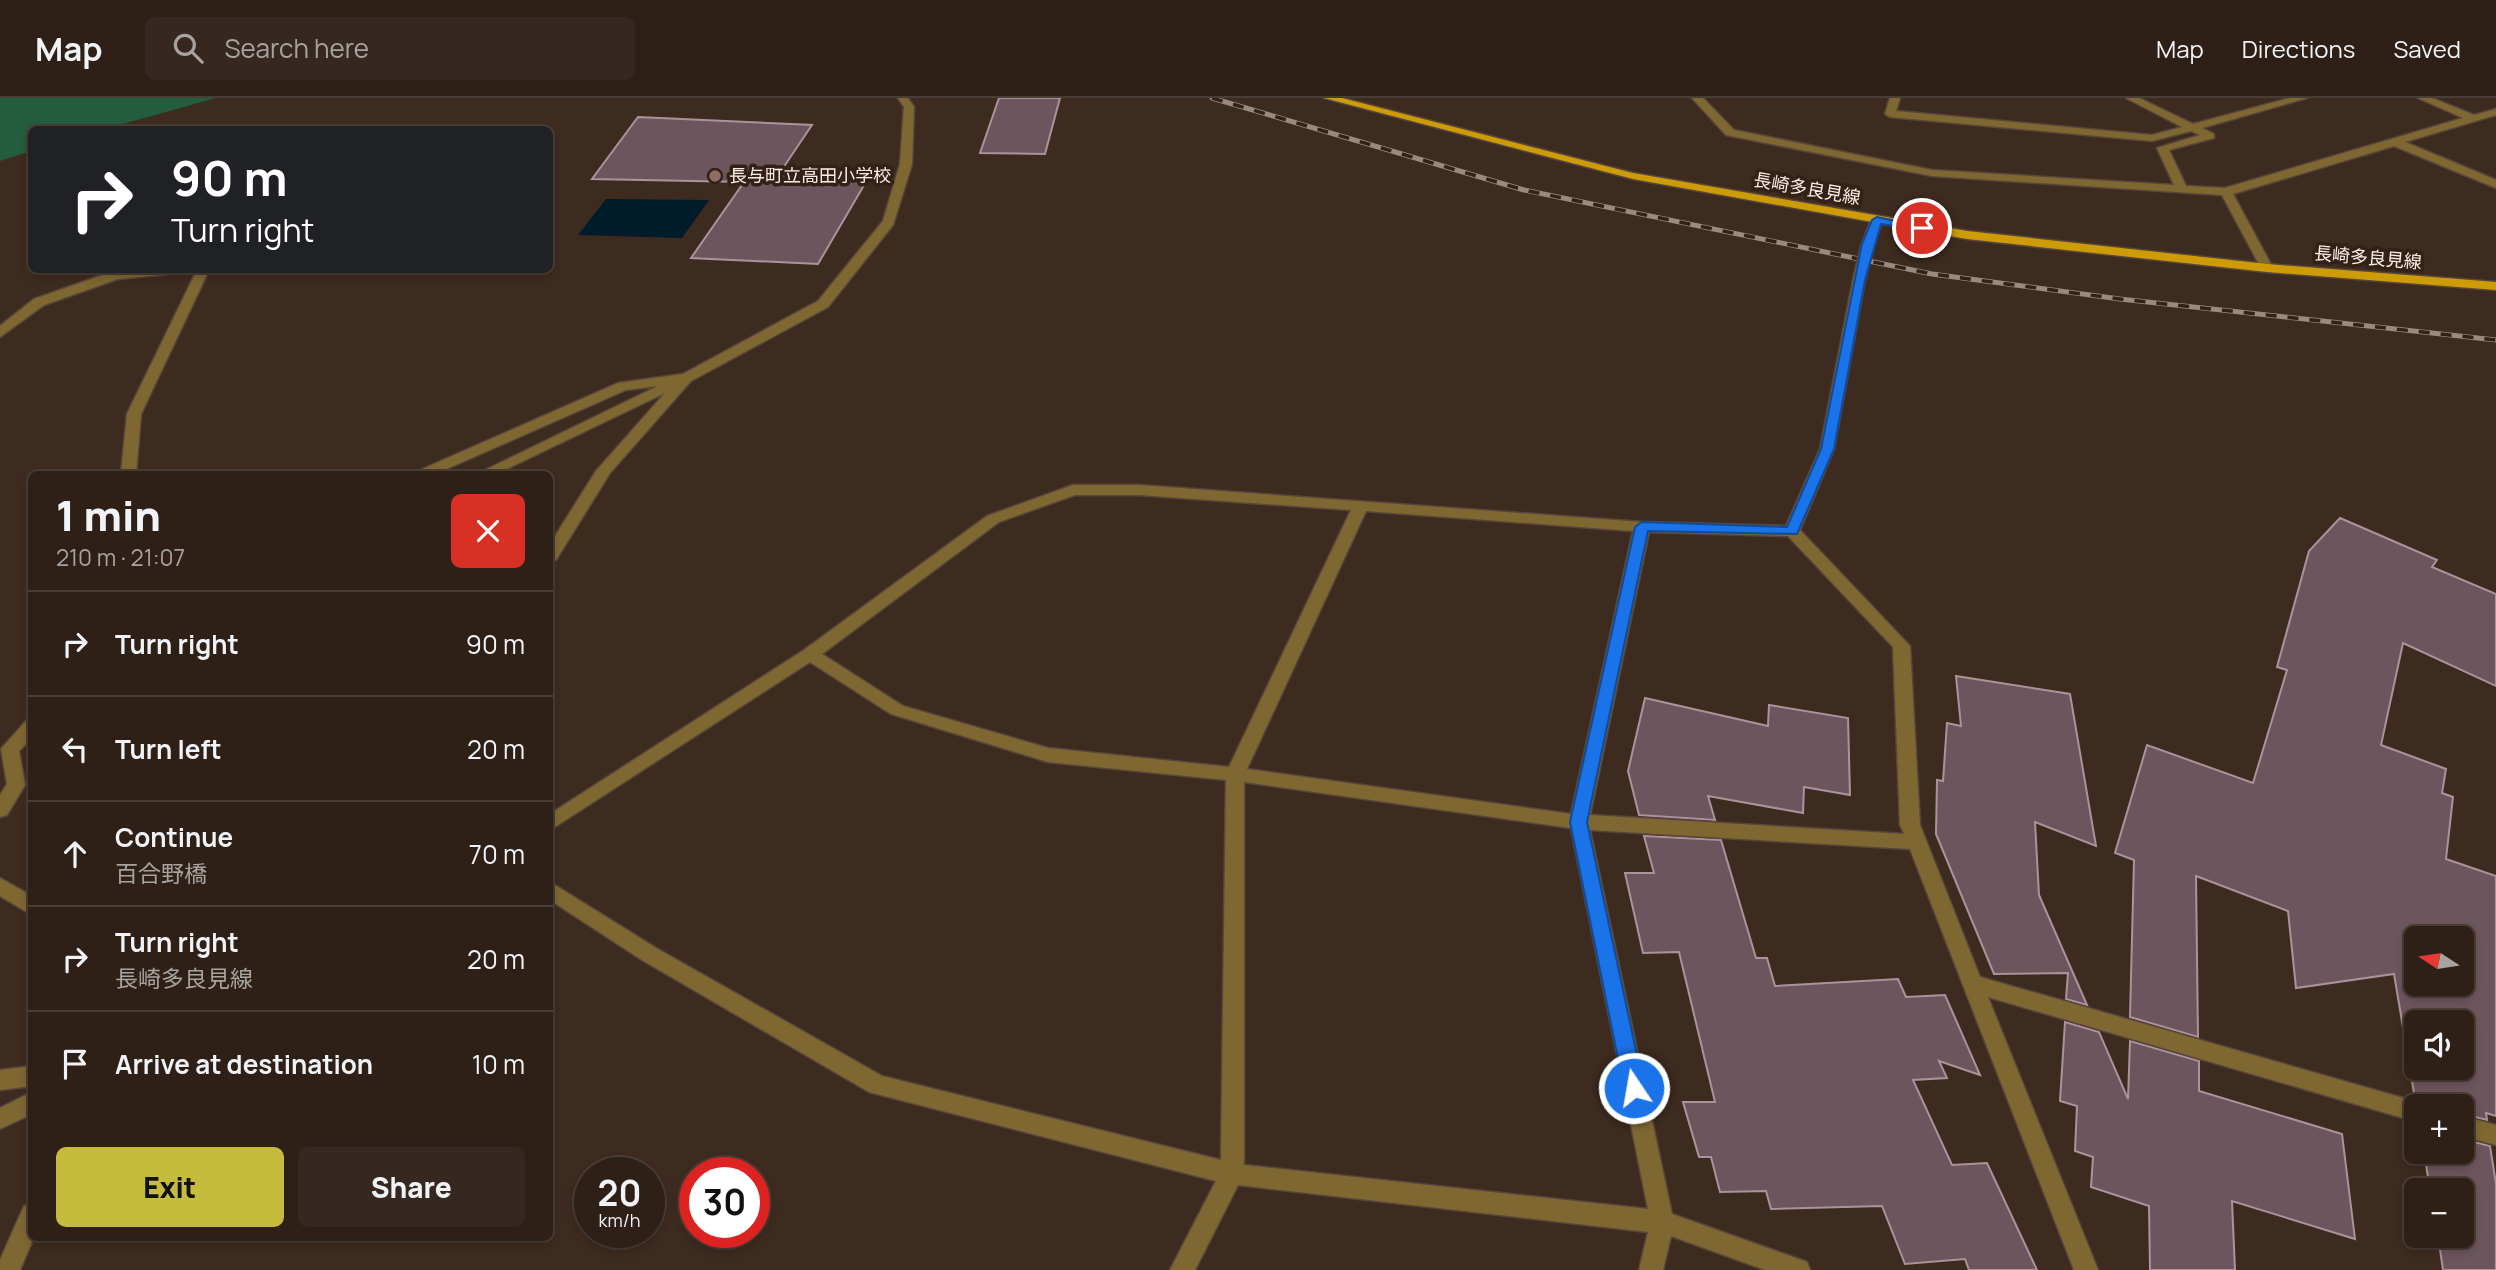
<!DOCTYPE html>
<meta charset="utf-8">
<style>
body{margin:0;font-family:Manrope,"Noto Sans JP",sans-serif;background:#362820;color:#f1f3f6;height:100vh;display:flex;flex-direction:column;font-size:26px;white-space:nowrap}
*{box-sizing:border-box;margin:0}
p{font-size:23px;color:#a7a3a1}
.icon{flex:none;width:38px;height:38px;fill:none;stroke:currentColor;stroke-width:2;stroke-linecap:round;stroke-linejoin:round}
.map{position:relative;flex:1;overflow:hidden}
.panel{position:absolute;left:28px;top:373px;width:525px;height:770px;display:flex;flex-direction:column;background:#2e2017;border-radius:10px;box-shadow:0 4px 10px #0003,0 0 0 2px #493e36}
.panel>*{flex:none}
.hud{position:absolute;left:28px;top:28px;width:525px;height:147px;border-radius:10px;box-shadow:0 4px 10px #0003,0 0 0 2px #493e36;background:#202124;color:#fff;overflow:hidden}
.needle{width:46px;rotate:282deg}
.controls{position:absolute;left:2404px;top:828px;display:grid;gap:14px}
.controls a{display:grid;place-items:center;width:70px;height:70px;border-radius:10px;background:#2e2017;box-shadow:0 4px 10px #0003,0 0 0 2px #493e36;font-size:35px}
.speed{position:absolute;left:574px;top:1059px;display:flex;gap:14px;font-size:35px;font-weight:700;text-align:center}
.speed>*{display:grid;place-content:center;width:91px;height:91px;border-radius:50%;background:#2e2017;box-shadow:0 4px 10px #0003,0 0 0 2px #493e36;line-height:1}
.speed small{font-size:18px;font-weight:400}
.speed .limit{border:10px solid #d22;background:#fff;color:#111}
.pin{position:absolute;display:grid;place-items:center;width:60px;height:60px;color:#fff;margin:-30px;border:4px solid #fff;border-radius:50%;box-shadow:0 2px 7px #0007}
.me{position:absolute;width:77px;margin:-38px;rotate:348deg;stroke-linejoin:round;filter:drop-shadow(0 0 5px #0008)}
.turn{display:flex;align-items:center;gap:24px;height:147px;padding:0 28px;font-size:32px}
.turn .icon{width:91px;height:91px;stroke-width:2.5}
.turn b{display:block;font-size:49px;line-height:60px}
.round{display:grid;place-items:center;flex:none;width:74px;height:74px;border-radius:10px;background:#362820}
.headline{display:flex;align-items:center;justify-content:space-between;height:119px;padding:0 28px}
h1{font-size:42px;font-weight:800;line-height:52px}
.cta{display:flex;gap:14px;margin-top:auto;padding:14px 28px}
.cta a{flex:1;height:80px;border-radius:10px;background:#c5bc3d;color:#111;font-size:28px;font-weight:800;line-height:80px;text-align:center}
.cta a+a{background:#362820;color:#f1f3f6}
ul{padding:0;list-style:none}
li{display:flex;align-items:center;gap:21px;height:105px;padding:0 28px;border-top:2px solid #493e36}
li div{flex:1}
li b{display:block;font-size:26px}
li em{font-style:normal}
header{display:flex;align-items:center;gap:42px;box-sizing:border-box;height:98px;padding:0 35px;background:#2e2017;border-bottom:2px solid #493e36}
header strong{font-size:33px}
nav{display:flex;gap:38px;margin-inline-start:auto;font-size:24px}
.search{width:490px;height:63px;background:#362820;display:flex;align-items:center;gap:18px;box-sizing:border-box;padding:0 24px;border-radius:10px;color:#a7a3a1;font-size:26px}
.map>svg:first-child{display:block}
.green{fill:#245d3e}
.water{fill:#001b29}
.building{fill:#6d555d;stroke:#ac929b;stroke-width:2;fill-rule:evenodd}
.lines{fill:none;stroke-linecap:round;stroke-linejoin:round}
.street-casing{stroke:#58463b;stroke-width:3}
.primary-casing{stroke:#58463b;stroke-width:3}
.street{fill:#7f6732;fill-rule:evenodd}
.primary{fill:#cd9c05;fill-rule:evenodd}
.rail-casing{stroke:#99897f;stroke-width:5}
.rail{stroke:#332115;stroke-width:3.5;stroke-dasharray:11;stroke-linecap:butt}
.street-bridge-casing{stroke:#58463b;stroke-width:15;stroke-linecap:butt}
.street-bridge{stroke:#7f6732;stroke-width:12}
.route{fill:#1a73e8;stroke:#114b97;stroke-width:2}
.education-dot{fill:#8d6e63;stroke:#332115;stroke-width:2.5}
.labels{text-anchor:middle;stroke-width:7;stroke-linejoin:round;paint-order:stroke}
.far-poi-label{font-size:18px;fill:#faede5;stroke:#332115;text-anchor:start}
.far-street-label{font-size:18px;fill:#faede5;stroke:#332115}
</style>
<header>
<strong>Map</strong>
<div class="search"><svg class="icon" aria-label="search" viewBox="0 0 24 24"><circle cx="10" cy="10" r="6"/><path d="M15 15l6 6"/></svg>Search here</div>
<nav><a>Map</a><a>Directions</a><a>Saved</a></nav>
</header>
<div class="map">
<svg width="2496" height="1172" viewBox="0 0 2496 1172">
<rect width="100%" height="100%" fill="#3e2b1f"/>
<path class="green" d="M0 0H216L105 31 32 32 31 53 0 63Z"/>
<path class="water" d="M606 101 709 102 682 140 578 137Z"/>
<g class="building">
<path d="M999 0H1060L1045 56 980 55Z"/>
<path d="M638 19 812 27 781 73 870 77 818 166 691 160 744 84 592 81Z"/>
<path d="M2340 420 2437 462 2432 469 2496 496V588L2403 545 2381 647 2446 671 2442 695 2453 699 2446 761 2496 778V1018L2486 1015 2487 1022 2462 1016V1008H2427L2415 1001 2394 876 2296 890 2288 813 2196 778 2198 939 2130 919 2134 762 2115 755 2147 647 2253 685 2287 572 2277 569 2309 453ZM2417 840H2462V886H2417ZM2417 924H2462V970H2417Z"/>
<path d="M1956 578 2070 596 2096 748 2035 724 2039 797 2087 907 2066 901 2068 875 1994 876 1936 736 1937 682 1943 683 1947 625 1961 628Z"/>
<path d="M1645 600 1768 628 1769 607 1848 620 1850 697 1804 689 1803 715 1708 698 1715 722 1639 717 1628 673Z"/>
<path d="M1644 738 1721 742 1756 860H1767L1775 888 1898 881 1906 899 1945 897 1980 977 1939 963 1947 980 1913 982 1952 1067 1987 1065 2037 1172H1969L1965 1161 1905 1166 1882 1108 1771 1111 1766 1093 1720 1094 1711 1059H1699L1683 1004H1715L1679 854 1643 855 1625 775H1654Z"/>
<path d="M2065 924 2099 934 2128 1001 2130 943 2199 963V993L2342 1036 2355 1141 2232 1103 2235 1172H2150L2149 1108 2091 1089 2093 1059 2075 1053 2077 1008 2060 1003Z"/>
<path d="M2462 1041 2490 1048 2496 1086V1172H2443L2438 1138H2462V1092H2430L2424 1054H2462Z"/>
</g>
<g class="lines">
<defs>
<g id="street">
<path d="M898 0H908L914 9 912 66 893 127 828 209 691 283 610 375 556 462 550 463V446L596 373 665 295 496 376H477L658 288 626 292 435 376H416L418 373 618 285 683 276 818 203 883 123 900 66 904 9Z"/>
<path d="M1692 0H1703L1734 32 1932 72 2174 87 2157 50 2200 37 2191 33 2152 43 1890 19 1885 16 1890 0H1900L1896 13 2152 37 2182 29 2126 0H2139L2193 26 2290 0H2307L2202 30 2214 36V40L2169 52 2186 88 2225 90 2463 20 2418 0H2432L2474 17 2496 11V17L2405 44 2496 82V90L2394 48 2233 96 2273 170 2267 174 2261 170 2222 97 1932 78 1726 37Z"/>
<path d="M1877 118 1883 122 1874 146 1868 150 1864 149 1862 146 1871 122Z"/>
<path d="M134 172H175L169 176 118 181 44 207 0 239V228L34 201 111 174Z"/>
<path d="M197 172H209L141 316 136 376H121L127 316Z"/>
<path d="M1859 178 1865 182 1834 351 1800 432 1910 548 1920 727 1980 879 2417 1004 2425 1008H2417V1024L1988 899 2098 1172H2074L1910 751 1590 732 1672 1116 1807 1164 1810 1172H1765L1671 1138 1663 1172H1639L1648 1134 1238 1087 1195 1172H1170L1216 1083 869 994 642 862 550 802V784L656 850 882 978 1221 1062 1226 682 1048 664 891 616 810 564 550 732V716L804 552 987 418 1073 387H1139L1642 424 1786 428 1820 351 1853 182ZM1075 397H1139L1351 412 1229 669 1048 650 903 608 822 556 999 424ZM1366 413 1633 433 1571 716 1247 671ZM1649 434 1788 438 1893 549 1900 727 1904 736 1590 717ZM1244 684 1571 730 1648 1111 1244 1067Z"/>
<path d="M32 622V640L19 653 25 687 7 717 0 719V697L7 686 1 651 26 623Z"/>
<path d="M0 780 32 798V817L0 798Z"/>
<path d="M32 968V988L0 992V972Z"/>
<path d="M32 994V1016L0 1031V1010Z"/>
<path d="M2462 1018 2496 1027V1047L2462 1038Z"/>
<path d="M32 1105V1139H34L20 1172H0V1162L24 1108Z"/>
</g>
<path id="primary" d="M1324 0H1342L1633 75 1967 133 2267 166 2496 184V192L2267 174 1967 141 1633 81Z"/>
</defs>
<use href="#street" class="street-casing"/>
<use href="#primary" class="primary-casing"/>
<use href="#street" class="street"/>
<use href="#primary" class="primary"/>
<defs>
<path id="rail" d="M1212 0 1524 92 1932 176 2120 201 2496 242"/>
</defs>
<use href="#rail" class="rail-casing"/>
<use href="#rail" class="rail"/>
<defs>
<path id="street-bridge" d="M1859 182 1868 146"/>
</defs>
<use href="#street-bridge" class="street-bridge-casing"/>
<use href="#street-bridge" class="street-bridge"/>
</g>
<path class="route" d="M1877 119 1928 130 1922 133 1881 126 1865 182 1834 351 1797 436 1648 433 1587 724 1644 990 1641 997 1634 999 1627 997 1624 990 1570 724 1635 429 1642 424 1787 429 1821 351 1862 146 1872 122Z"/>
<circle class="education-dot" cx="715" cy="78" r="7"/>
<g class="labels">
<g class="far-poi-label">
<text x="729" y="84">長与町立高田小学校</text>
</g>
<g class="far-street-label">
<text transform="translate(1807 91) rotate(10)" y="6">長崎多良見線</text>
<text transform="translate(2368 160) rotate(5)" y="6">長崎多良見線</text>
</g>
</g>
</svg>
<div class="controls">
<a><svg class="needle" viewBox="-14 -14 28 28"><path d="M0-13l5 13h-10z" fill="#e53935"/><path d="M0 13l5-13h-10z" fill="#a7a3a1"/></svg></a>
<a><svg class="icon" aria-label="sound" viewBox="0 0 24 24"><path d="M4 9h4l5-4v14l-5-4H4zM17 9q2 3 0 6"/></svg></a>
<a>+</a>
<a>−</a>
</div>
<div class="speed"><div>20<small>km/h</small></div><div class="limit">30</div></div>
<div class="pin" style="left:1922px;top:130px;background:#d93025"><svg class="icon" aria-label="arrive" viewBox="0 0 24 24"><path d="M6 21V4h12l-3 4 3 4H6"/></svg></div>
<svg class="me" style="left:1634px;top:990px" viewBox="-20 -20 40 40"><circle r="17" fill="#1a73e8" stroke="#fff" stroke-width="3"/><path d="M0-11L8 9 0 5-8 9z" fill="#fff"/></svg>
<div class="hud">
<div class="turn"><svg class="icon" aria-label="right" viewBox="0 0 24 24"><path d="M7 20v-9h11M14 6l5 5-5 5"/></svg><div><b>90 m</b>Turn right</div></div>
</div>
<section class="panel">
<div class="headline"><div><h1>1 min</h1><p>210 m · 21:07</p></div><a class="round" style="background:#d93025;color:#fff"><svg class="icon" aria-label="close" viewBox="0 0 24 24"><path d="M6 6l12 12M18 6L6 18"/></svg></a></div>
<ul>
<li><svg class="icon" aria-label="right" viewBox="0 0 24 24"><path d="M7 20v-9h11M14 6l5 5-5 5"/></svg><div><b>Turn right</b></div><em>90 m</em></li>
<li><svg class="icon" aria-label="left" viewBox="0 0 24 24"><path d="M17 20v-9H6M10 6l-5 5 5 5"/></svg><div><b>Turn left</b></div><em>20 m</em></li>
<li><svg class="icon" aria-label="ahead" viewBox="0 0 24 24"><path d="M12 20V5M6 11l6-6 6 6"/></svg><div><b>Continue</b><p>百合野橋</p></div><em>70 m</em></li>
<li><svg class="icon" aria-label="right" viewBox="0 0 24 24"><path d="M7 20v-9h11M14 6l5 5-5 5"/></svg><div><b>Turn right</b><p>長崎多良見線</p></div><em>20 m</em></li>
<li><svg class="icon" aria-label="arrive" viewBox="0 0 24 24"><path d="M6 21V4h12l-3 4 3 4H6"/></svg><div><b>Arrive at destination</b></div><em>10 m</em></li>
</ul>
<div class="cta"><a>Exit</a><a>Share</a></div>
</section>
</div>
